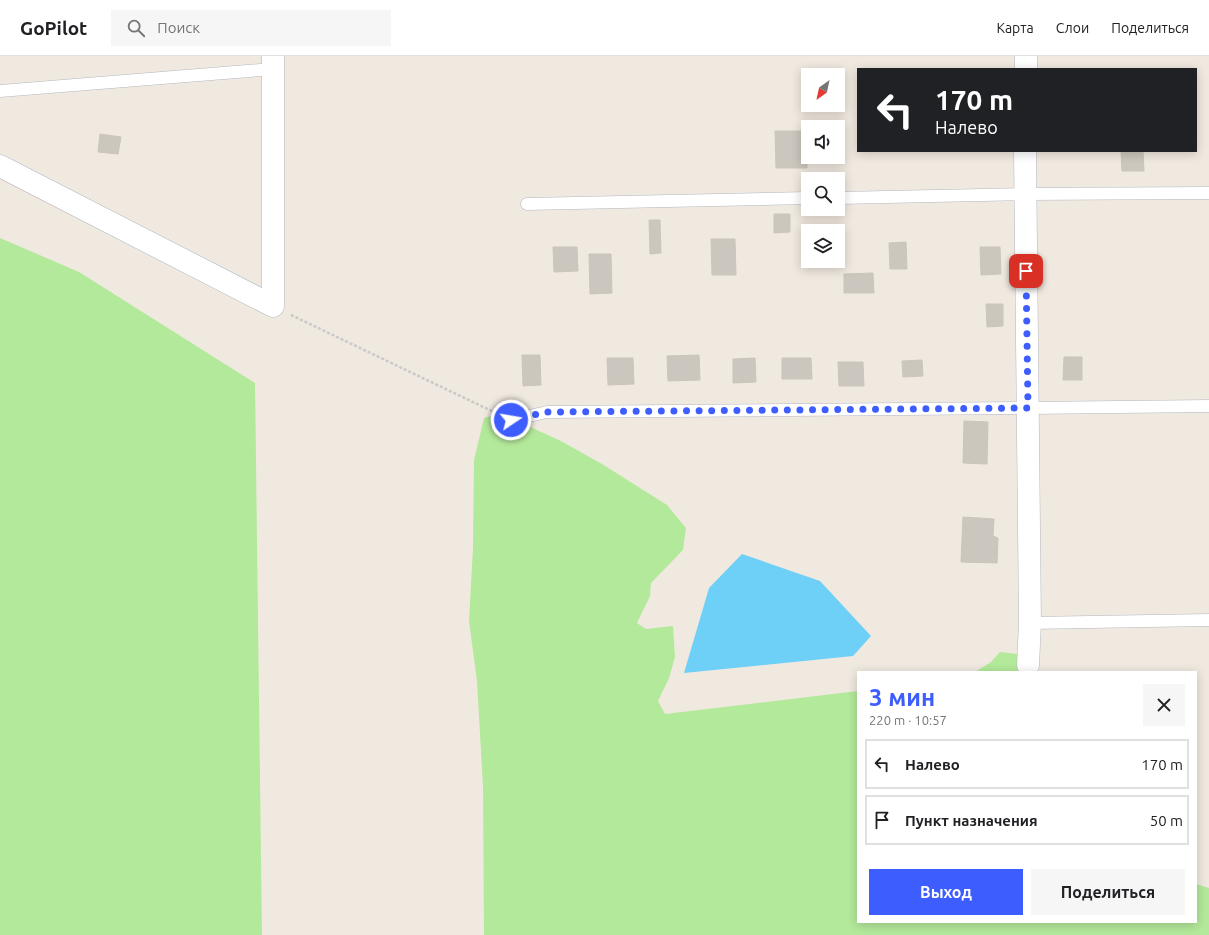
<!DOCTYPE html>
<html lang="ru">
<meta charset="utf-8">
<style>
body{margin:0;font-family:Ubuntu,sans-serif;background:#f6f6f6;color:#202124;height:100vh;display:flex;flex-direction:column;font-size:15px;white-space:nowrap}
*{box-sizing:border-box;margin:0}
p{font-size:13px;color:#757577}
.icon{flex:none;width:22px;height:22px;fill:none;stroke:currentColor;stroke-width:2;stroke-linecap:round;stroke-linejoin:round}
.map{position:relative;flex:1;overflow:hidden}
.drawer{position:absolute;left:857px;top:615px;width:340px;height:252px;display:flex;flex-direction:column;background:#fff;border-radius:0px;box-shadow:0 2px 10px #0003}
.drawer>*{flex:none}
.hud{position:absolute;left:857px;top:12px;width:340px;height:84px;border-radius:0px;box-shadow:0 2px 10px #0003;background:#202124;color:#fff;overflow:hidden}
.needle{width:26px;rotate:213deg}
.controls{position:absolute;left:801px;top:12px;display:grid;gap:8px}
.controls a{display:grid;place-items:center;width:44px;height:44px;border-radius:0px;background:#fff;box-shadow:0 2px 10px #0003;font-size:20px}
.pin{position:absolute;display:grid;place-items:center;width:34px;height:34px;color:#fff;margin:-17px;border-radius:8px;box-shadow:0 2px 6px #0006}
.me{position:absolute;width:44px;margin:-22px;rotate:78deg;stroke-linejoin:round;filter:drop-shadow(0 0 3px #0008)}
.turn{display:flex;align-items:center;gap:14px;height:84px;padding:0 12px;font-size:18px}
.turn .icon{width:52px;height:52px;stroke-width:2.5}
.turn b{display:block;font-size:28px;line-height:34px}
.round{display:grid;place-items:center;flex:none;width:42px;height:42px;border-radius:0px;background:#f6f6f6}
.overview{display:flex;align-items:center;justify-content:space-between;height:68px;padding:0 12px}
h1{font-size:24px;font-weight:700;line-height:30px;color:#3e5dff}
.primary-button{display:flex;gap:8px;margin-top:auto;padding:8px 12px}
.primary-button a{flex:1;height:46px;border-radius:0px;background:#3e5dff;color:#fff;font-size:16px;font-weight:700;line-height:46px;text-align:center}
.primary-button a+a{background:#f6f6f6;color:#202124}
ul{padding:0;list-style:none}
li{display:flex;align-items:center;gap:12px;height:50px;margin:0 8px 6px;padding:0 4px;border:2px solid #e0e0e0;border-radius:0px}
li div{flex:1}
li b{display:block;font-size:15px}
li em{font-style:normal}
header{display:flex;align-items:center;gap:24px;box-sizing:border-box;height:56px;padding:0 20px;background:#fff;border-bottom:1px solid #e0e0e0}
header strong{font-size:19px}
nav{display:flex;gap:22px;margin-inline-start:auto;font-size:14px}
.search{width:280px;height:36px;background:#f6f6f6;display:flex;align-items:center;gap:10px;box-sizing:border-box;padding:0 14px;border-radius:0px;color:#757577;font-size:15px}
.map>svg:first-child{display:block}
.green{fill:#b3e99a}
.water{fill:#6ecff7}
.building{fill:#cbc7be;stroke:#ccc5b9}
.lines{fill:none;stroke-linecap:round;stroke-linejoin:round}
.lane-casing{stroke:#b4b6c2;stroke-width:13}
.street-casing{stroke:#b4b6c2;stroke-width:23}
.path{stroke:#c9c9c9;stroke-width:2.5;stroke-dasharray:3 2;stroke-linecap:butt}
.lane{stroke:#fff;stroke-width:12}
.street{stroke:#fff;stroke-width:22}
.route{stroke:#3e5dff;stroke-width:7;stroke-dasharray:0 12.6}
</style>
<header>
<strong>GoPilot</strong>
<div class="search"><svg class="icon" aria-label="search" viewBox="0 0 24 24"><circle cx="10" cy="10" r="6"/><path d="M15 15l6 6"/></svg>Поиск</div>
<nav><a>Карта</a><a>Слои</a><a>Поделиться</a></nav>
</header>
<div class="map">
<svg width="1209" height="879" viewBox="0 0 1209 879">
<rect width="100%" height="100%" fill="#f0e9e0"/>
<g class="green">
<path d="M0 182 79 216 255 327 262 879H0Z"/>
<path d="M500 357 561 385 602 408 667 449 686 472 683 494 651 527 650 540 637 567 646 573 673 570 675 601 669 622 658 645 665 658 858 635V866H1196V828L1209 832V879H484L483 730 477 625 469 565 473 492 474 404 484 362Z"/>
<path d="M1000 596 1019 598 1034 616H975L991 606Z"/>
</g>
<path class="water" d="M742 498 820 525 871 580 853 600 684 617 709 532Z"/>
<g class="building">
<path d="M775 75H806L807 112H776Z"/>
<path d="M100 78 121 81 118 98 98 96Z"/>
<path d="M1121 95H1143L1144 115H1122Z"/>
<path d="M774 158H790V176L774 177Z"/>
<path d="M649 164H660L661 197 650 198Z"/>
<path d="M711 183H735L736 219H712Z"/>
<path d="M906 186 907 213H890L889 187Z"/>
<path d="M553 191H577L578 215 554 216Z"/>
<path d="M980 191H1000L1001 218 981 219Z"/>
<path d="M589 198H611L612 237 590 238Z"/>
<path d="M873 217 874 237H844V218Z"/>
<path d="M986 248H1003V270L987 271Z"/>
<path d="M522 299H540L541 329 523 330Z"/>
<path d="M699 299 700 324 668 325 667 300Z"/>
<path d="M1064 301H1082V324H1063Z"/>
<path d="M607 302H633L634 328 608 329Z"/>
<path d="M755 302 756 326 733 327V303Z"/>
<path d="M782 302H811L812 323H782Z"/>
<path d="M922 304 923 320 903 321 902 305Z"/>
<path d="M838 306H863L864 330H839Z"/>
<path d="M964 365 988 366 987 408 963 407Z"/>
<path d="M963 461 994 463 993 480 998 482 997 507 961 506Z"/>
</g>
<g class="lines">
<defs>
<g id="lane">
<path d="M0 35 273 13"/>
<path d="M838 142 1025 138 1209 137"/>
<path d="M527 148 808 142"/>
<path d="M511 364 547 356 1028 352 1209 350"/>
<path d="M1030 567 1209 564"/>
</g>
<g id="street">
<path d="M1026 13V0"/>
<path d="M1025 95 1030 567 1028 609"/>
<path d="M0 110 273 250V0"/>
</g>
</defs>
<use href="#lane" class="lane-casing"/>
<use href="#street" class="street-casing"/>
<path class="path" d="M291 259 498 358"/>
<use href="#lane" class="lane"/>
<use href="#street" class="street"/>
</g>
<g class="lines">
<path class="route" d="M511 364 547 356 1028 352 1026 215"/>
</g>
</svg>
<div class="controls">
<a><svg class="needle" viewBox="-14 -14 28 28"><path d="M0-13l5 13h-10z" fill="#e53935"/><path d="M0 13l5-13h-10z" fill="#757577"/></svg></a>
<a><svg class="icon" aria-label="sound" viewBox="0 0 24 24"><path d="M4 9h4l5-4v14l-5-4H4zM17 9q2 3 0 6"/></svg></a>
<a><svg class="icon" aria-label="search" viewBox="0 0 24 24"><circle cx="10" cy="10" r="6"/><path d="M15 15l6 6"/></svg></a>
<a><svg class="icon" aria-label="layers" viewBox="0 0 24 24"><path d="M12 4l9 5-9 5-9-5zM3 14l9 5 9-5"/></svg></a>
</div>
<div class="pin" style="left:1026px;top:215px;background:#d93025"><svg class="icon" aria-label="arrive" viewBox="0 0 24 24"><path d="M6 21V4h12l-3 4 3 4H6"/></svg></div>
<svg class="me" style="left:511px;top:364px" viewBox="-20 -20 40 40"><circle r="17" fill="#3e5dff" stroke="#fff" stroke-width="3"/><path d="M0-11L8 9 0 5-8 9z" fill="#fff"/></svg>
<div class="hud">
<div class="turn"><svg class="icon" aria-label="left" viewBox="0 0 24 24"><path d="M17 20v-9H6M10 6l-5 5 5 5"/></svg><div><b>170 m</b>Налево</div></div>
</div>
<section class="drawer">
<div class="overview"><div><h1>3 мин</h1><p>220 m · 10:57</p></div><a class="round"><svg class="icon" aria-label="close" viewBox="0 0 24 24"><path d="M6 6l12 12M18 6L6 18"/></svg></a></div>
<ul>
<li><svg class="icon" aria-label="left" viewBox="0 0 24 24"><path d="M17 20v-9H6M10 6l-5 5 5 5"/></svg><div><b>Налево</b></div><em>170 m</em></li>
<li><svg class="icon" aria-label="arrive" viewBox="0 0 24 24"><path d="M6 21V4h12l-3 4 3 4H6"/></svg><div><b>Пункт назначения</b></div><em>50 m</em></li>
</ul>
<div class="primary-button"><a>Выход</a><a>Поделиться</a></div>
</section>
</div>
